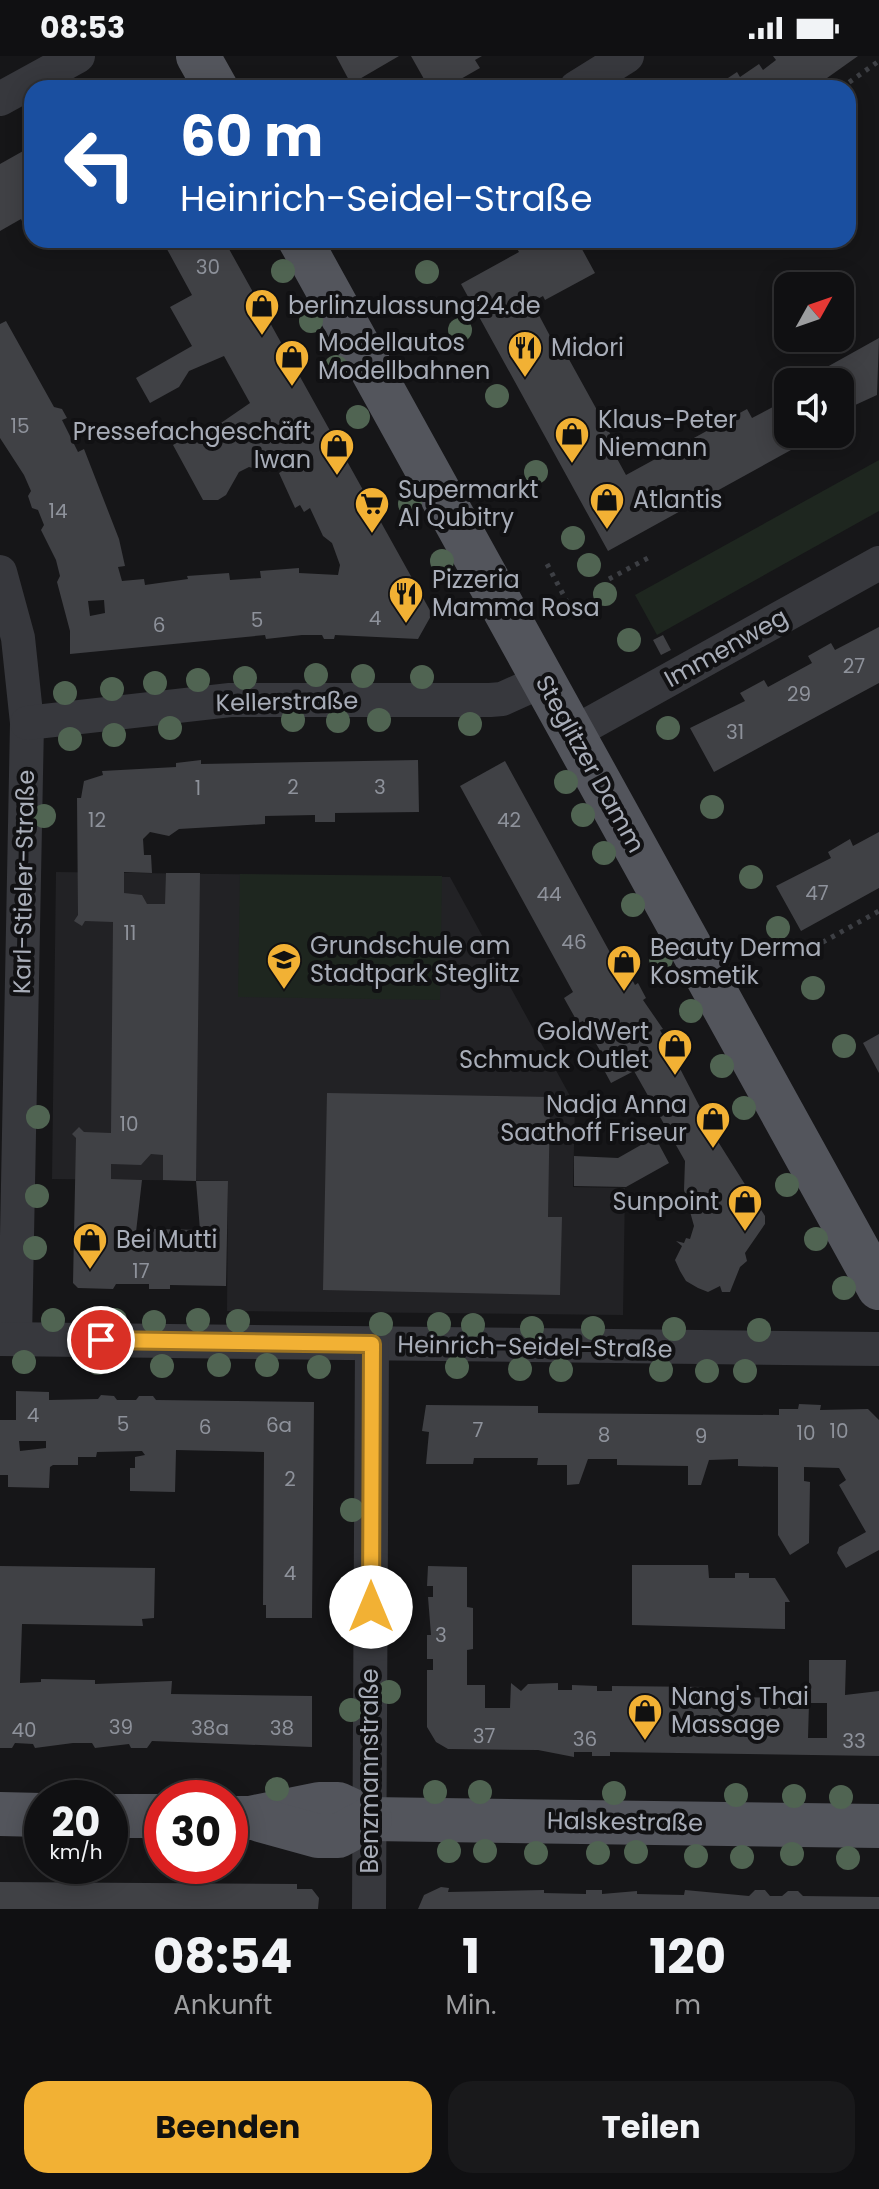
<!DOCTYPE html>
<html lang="de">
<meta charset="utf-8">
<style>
body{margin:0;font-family:Poppins,sans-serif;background:#19191b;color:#f1f3f6;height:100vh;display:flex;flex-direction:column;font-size:30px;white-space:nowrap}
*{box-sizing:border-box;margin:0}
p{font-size:26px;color:#9c9d9f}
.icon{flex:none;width:44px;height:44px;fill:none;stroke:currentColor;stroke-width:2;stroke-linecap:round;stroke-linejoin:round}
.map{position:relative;height:1853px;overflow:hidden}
.drawer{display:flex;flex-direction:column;background:#101012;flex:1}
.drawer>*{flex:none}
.top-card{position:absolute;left:24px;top:24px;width:832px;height:168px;border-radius:24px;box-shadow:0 4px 20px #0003,0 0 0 2px #303032;background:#1a4fa0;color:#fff;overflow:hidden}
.needle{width:52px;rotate:50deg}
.tools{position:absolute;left:774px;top:216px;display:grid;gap:16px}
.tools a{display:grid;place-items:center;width:80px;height:80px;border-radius:16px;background:#101012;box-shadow:0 4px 20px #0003,0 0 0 2px #303032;font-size:40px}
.speed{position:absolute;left:24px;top:1724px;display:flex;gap:16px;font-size:40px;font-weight:700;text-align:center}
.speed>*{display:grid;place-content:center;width:104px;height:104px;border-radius:50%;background:#101012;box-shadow:0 4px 20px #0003,0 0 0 2px #303032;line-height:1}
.speed small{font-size:20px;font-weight:400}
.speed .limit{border:12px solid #d22;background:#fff;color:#111}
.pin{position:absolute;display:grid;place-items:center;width:68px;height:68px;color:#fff;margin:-34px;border:4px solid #fff;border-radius:50%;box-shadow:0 2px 8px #0007}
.me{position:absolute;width:88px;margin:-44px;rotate:0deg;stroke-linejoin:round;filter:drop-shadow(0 0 6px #0008)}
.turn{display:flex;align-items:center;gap:28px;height:168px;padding:0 24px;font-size:36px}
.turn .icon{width:104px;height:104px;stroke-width:2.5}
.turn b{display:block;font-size:56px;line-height:68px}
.eta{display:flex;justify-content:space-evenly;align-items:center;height:136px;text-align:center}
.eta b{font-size:48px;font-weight:700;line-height:56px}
.primary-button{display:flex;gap:16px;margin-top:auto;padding:16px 24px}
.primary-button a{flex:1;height:92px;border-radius:24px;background:#f2b134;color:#111;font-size:32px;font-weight:700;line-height:92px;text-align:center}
.primary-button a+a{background:#19191b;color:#f1f3f6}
.status{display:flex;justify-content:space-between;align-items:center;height:56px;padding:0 40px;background:#101012;direction:ltr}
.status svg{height:22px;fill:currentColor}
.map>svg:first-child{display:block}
.built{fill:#222225}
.green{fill:#1e261f}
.building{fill:#404145;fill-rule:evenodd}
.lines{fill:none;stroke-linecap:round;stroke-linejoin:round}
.path{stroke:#3d3f44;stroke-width:5;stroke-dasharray:4 6;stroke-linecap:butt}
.minor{stroke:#37383d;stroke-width:34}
.major{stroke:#53555c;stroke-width:44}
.tree{fill:#506452}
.route-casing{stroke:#9d7322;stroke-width:20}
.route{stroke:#f2b134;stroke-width:14}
.labels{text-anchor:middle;stroke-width:8;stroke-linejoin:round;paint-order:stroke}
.number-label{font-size:20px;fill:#8e929b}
.poi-label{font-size:24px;fill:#a8adb8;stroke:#111113;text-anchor:start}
.street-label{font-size:24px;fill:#a8adb8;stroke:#111113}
</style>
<div class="status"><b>08:53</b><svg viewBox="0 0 49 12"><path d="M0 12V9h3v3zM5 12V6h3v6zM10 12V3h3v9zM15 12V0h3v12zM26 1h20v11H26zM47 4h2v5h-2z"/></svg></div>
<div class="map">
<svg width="879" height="1853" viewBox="0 0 879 1853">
<rect width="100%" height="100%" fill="#161618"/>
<path class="built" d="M56 816 450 821 575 1049 573 1131 625 1132 623 1259 227 1255 228 1125 52 1123Z"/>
<g class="green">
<path d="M879 404V455L657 579 635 539Z"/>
<path d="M240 818 442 820 440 944 238 941Z"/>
</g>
<g class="building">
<path d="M336 0H399L351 28Z"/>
<path d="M411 0H482L475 4 480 12 445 32H429Z"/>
<path d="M773 0H858L813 32H713L737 16 740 21 759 8 763 14 776 4Z"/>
<path d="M32 90V178L29 180 21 163 0 175V108Z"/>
<path d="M162 184H224L432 558 418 583 335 579 334 583H324L322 579H302L266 583 265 579 70 598V575L57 526 60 520 56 504 41 474 44 469 38 454 32 452 28 440 31 435 24 419 0 382V268L6 265 54 351 62 353 67 362 62 364 78 396 84 393 119 483 125 510 118 511 122 525 144 523 145 529 159 527 188 523 187 520 229 517 230 524 261 522 260 515 299 512V517L338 519 340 509 332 487 323 480 310 452 304 456 300 449 295 452 279 417 284 414 279 401 256 413 249 411 239 416 226 439 218 444H203L173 389 207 369H218L250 347 224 300 189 315 179 331 150 347 136 322 192 290 170 251 192 239ZM104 544 105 557 90 560 88 545Z"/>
<path d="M512 184H577L595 217 545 244 543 240 532 246 550 280 555 278 613 383 608 386 626 419 747 353 752 362 788 343V378H820L608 495 461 228 519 196Z"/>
<path d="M879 282 877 339 840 356V326H812L809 321Z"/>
<path d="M879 571V627L714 716 690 672 745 645 740 637 764 624 768 631 812 607 808 600 831 587 835 594Z"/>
<path d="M663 579 671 594 661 599 653 584Z"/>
<path d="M201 704V708L418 704 419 756 335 757V766H315V759L265 760V768L179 773 169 780 150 776 143 783 144 799H151L152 817 124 816V837L142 839 147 848H165L166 817H200L196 1125 163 1124V1099L151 1098 141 1109 111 1108V1123L142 1124 136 1176 153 1177 154 1173 200 1174 196 1125H228L226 1230 170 1229V1233H149V1228H116L113 1233 78 1232 73 1227 76 1082 72 1078 79 1071 84 1076 111 1077 113 866 85 865 82 870 74 865 78 859 77 742H81L84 725 103 719 102 715 176 711V707Z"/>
<path d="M505 705 618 911 624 908 635 929 638 927 646 942 643 944 663 973 660 974 717 1084 765 1160V1168L745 1197 747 1205 740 1211 730 1236H722L720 1230 708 1236 698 1232 686 1225 680 1215 675 1204 682 1190 676 1185 684 1187 686 1182 690 1183 694 1170 684 1134 685 1105 634 1015 611 1027 597 1001 602 998 583 965 578 967 564 942 573 936 460 730Z"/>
<path d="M879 776V832L801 875 776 830 831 802 828 796 850 783 853 790Z"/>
<path d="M879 978V1017L863 987Z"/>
<path d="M327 1037 550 1041 548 1161H562L560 1239 323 1234Z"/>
<path d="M655 1081 669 1107 626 1131 574 1130V1100L618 1102Z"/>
<path d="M16 1335 49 1336V1344L98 1343 101 1339 114 1340 117 1344H136L139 1340H153L156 1344 314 1346 312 1562H266V1549H263L264 1396 176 1394 175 1436 130 1435V1412H135V1401L145 1399 142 1395 97 1396 96 1401H78V1409H53L50 1411 49 1432 8 1431V1419H0V1364H16ZM19 1385H46V1392L20 1395Z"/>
<path d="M799 1348 821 1349 820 1354 868 1353 879 1364V1494L846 1512 837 1497 839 1491 866 1476 839 1429 846 1424 839 1412 804 1411V1425L810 1426 809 1487 790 1499 778 1479V1411L738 1410V1403L709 1404 701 1429H688V1410L617 1409V1403H588L579 1428 567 1429V1409H537L538 1402H474L473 1408H426L429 1376 422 1375 426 1349 538 1350V1357L779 1359V1353H798Z"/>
<path d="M632 1509H708L709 1522H735V1517H749V1522H775L790 1546H785V1573L632 1569Z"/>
<path d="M0 1510 155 1512 154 1562 142 1563 143 1570 22 1568 20 1627 41 1626V1623L95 1624V1628L172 1625 171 1638 312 1640V1691L152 1685 147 1692H131L129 1688 95 1692 92 1687H73L35 1692 33 1688 15 1687 12 1692H0Z"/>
<path d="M428 1510 467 1511V1551L473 1552V1593L467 1594V1629H485V1652H510L511 1627 521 1635 528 1628 558 1627V1634H572V1629L597 1630V1635H612V1630L708 1631V1641L809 1642V1604H846L845 1639 879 1635V1700L610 1696V1700H592V1696H574V1701L538 1694 448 1693 436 1686 427 1671V1614H433V1603H427V1579H431L428 1541H433V1530H427ZM809 1647H827V1682H808Z"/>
<path d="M0 1826 297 1828V1833H312L319 1842 318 1853H0Z"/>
<path d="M441 1831 449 1832 448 1836 544 1834V1837L586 1838V1834H602V1838L637 1835V1838L684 1839 685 1834 749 1840 755 1834H765L770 1840H782L788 1835H798L803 1840 879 1841V1853H418L424 1839Z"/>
</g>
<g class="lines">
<g class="path">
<path d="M841 32 879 5"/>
<path d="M547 508 573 557"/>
<path d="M609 523 648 502"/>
<path d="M805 896 879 855"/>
</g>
<g class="minor">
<path d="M576 32 627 0"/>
<path d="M0 43 78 0"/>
<path d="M0 516 18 582 27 667 15 1283"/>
<path d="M27 667 230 644H490L502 643 544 624"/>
<path d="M573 677 879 507"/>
<path d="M0 1283 879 1293"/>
<path d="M369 1853 372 1288"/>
</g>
<g class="major">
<path d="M198 0 216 32"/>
<path d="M300 184 879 1232"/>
<path d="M0 1758 42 1759"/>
<path d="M110 1760H162"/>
<path d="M230 1762H250L319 1748H338L370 1763 879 1770"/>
<path d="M260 1764 318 1780H338L370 1763"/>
</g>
</g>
<g class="tree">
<circle cx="283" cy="215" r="12"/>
<circle cx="427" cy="216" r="12"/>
<circle cx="311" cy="265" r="12"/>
<circle cx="460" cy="274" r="12"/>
<circle cx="336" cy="311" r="12"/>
<circle cx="497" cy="340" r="12"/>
<circle cx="358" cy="361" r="12"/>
<circle cx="536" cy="416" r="12"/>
<circle cx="410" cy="448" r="12"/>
<circle cx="573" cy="482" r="12"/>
<circle cx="442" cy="505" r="12"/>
<circle cx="589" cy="509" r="12"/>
<circle cx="605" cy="538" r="12"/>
<circle cx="629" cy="584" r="12"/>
<circle cx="316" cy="619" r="12"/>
<circle cx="363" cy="620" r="12"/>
<circle cx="422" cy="621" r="12"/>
<circle cx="245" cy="622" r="12"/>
<circle cx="198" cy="624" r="12"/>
<circle cx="155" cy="627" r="12"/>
<circle cx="112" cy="633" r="12"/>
<circle cx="65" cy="637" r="12"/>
<circle cx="293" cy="664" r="12"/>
<circle cx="379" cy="664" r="12"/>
<circle cx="338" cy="665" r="12"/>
<circle cx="470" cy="668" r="12"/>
<circle cx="170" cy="672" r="12"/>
<circle cx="668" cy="672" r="12"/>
<circle cx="114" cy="679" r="12"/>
<circle cx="70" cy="683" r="12"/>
<circle cx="566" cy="726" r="12"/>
<circle cx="712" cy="751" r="12"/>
<circle cx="583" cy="759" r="12"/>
<circle cx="44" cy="760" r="12"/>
<circle cx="604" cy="797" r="12"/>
<circle cx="751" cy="821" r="12"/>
<circle cx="633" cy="849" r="12"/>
<circle cx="778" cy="872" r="12"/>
<circle cx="661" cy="903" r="12"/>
<circle cx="813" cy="932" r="12"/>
<circle cx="691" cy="955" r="12"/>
<circle cx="844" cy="990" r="12"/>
<circle cx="722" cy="1010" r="12"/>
<circle cx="744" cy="1052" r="12"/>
<circle cx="38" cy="1061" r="12"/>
<circle cx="787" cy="1129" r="12"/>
<circle cx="37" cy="1140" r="12"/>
<circle cx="816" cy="1183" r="12"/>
<circle cx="35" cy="1192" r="12"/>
<circle cx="844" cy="1232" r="12"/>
<circle cx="53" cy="1264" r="12"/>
<circle cx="115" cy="1264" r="12"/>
<circle cx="198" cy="1264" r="12"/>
<circle cx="238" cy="1265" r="12"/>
<circle cx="154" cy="1266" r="12"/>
<circle cx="381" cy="1268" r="12"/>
<circle cx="439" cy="1268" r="12"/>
<circle cx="473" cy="1269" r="12"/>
<circle cx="532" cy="1272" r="12"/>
<circle cx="593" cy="1272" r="12"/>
<circle cx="674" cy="1273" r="12"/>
<circle cx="759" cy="1274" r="12"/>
<circle cx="24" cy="1306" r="12"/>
<circle cx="98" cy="1307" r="12"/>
<circle cx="219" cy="1309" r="12"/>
<circle cx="267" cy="1309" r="12"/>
<circle cx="162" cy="1310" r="12"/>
<circle cx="319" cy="1311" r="12"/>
<circle cx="457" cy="1311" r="12"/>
<circle cx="520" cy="1313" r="12"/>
<circle cx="561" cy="1314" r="12"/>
<circle cx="661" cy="1314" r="12"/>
<circle cx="707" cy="1315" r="12"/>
<circle cx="745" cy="1315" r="12"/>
<circle cx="352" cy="1454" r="12"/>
<circle cx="352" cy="1537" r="12"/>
<circle cx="389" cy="1571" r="12"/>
<circle cx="389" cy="1636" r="12"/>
<circle cx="351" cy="1654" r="12"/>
<circle cx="277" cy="1733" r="12"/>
<circle cx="435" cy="1736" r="12"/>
<circle cx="480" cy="1736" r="12"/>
<circle cx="614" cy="1737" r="12"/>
<circle cx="736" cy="1739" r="12"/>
<circle cx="794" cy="1740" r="12"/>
<circle cx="841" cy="1741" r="12"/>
<circle cx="449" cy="1795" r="12"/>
<circle cx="485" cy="1795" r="12"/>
<circle cx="636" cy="1796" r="12"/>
<circle cx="536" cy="1797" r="12"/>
<circle cx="598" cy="1797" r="12"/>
<circle cx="792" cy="1798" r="12"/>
<circle cx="696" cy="1800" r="12"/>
<circle cx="742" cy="1801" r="12"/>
<circle cx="848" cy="1802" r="12"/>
</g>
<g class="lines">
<defs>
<path id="route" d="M101 1284 372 1288 371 1551"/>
</defs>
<use href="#route" class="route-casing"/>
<use href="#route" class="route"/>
</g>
<defs>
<symbol id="shop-pin" viewBox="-11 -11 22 30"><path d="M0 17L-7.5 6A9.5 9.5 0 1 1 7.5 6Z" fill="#f2b134" stroke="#111113"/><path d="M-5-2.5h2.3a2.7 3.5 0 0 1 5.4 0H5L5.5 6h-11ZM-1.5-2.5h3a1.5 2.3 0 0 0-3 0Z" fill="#111"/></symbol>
<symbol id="restaurant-pin" viewBox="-11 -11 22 30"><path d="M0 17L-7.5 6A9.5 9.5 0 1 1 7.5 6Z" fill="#f2b134" stroke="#111113"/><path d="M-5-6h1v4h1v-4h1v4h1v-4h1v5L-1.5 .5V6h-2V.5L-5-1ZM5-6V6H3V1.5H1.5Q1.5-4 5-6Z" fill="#111"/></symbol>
<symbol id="supermarket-pin" viewBox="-11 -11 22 30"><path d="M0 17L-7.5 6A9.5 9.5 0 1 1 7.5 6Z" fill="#f2b134" stroke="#111113"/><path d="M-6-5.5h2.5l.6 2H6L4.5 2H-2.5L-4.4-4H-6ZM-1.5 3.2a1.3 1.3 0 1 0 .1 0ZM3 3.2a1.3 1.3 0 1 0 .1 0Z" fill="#111"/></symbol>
<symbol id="school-pin" viewBox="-11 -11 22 30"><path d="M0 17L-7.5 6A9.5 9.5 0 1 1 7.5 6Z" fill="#f2b134" stroke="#111113"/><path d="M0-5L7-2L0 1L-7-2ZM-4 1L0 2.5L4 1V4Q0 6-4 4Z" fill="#111"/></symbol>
</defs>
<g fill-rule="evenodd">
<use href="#shop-pin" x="242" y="230" width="40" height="54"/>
<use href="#restaurant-pin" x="505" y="272" width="40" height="54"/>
<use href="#shop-pin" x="272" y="281" width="40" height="54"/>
<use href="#shop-pin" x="552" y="358" width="40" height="54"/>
<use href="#shop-pin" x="317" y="370" width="40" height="54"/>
<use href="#shop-pin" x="587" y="424" width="40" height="54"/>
<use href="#supermarket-pin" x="352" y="428" width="40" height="54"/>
<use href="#restaurant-pin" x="386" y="518" width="40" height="54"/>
<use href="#school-pin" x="264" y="884" width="40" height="54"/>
<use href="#shop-pin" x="604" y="886" width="40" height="54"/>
<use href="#shop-pin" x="655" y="970" width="40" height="54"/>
<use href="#shop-pin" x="693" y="1043" width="40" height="54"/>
<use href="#shop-pin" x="725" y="1126" width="40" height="54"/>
<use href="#shop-pin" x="70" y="1164" width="40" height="54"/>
<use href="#shop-pin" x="625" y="1635" width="40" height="54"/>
</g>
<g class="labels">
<g class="number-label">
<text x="208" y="218">30</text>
<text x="20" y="377">15</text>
<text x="58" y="462">14</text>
<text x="375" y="569">4</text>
<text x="257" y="571">5</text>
<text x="159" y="576">6</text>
<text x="854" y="617">27</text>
<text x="799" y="645">29</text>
<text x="735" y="683">31</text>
<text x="293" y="738">2</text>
<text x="380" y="738">3</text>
<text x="198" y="739">1</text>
<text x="97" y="771">12</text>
<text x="509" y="771">42</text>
<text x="817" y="844">47</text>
<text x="549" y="845">44</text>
<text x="130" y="884">11</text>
<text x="574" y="893">46</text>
<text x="129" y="1075">10</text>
<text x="141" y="1222">17</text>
<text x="33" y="1366">4</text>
<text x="123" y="1375">5</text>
<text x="279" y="1376">6a</text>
<text x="205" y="1378">6</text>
<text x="478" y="1381">7</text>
<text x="839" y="1382">10</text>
<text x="806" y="1384">10</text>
<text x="604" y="1386">8</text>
<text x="701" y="1387">9</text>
<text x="290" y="1430">2</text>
<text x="290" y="1524">4</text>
<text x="441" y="1586">3</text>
<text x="121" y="1678">39</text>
<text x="210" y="1679">38a</text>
<text x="282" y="1679">38</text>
<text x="24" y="1681">40</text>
<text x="484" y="1687">37</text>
<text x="585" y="1690">36</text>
<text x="854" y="1692">33</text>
</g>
<g class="poi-label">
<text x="288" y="258">berlinzulassung24.de</text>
<text x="318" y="295">Modellautos<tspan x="318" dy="28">Modellbahnen</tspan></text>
<text x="551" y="300">Midori</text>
<text x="598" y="372">Klaus-Peter<tspan x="598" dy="28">Niemann</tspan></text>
<text x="311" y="384" text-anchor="end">Pressefachgeschäft<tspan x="311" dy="28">Iwan</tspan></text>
<text x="398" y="442">Supermarkt<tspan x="398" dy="28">Al Qubitry</tspan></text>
<text x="633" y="452">Atlantis</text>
<text x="432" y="532">Pizzeria<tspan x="432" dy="28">Mamma Rosa</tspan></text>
<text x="310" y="898">Grundschule am<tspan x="310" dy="28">Stadtpark Steglitz</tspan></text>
<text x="650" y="900">Beauty Derma<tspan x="650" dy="28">Kosmetik</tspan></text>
<text x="649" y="984" text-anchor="end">GoldWert<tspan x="649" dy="28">Schmuck Outlet</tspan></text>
<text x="687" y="1057" text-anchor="end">Nadja Anna<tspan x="687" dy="28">Saathoff Friseur</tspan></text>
<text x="719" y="1154" text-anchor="end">Sunpoint</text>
<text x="116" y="1192">Bei Mutti</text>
<text x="671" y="1649">Nang's Thai<tspan x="671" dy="28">Massage</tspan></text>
</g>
<g class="street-label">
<text transform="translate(726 592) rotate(-29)" y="8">Immenweg</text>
<text transform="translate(287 646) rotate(-1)" y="8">Kellerstraße</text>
<text transform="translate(590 708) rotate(61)" y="8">Steglitzer Damm</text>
<text transform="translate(24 826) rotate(-89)" y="8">Karl-Stieler-Straße</text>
<text transform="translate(535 1291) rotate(1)" y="8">Heinrich-Seidel-Straße</text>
<text transform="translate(370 1715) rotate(-90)" y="8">Benzmannstraße</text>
<text transform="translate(625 1766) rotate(1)" y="8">Halskestraße</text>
</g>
</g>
</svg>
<div class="tools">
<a><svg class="needle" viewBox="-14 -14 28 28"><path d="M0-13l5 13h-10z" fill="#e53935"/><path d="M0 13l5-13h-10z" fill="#9c9d9f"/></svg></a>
<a><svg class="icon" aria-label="sound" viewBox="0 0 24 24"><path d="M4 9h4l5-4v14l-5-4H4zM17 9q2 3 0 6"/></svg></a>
</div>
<div class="speed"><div>20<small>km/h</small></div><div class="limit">30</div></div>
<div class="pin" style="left:101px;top:1284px;background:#d93025"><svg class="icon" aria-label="arrive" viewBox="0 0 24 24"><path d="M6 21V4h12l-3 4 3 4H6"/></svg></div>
<svg class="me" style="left:371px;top:1551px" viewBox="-20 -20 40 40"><circle r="19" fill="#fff"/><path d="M0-13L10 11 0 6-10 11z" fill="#f2b134"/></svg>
<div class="top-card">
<div class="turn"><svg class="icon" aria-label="left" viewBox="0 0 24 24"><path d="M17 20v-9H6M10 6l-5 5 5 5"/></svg><div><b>60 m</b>Heinrich-Seidel-Straße</div></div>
</div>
</div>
<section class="drawer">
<div class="eta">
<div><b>08:54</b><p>Ankunft</p></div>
<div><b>1</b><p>Min.</p></div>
<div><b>120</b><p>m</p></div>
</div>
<div class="primary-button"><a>Beenden</a><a>Teilen</a></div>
</section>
